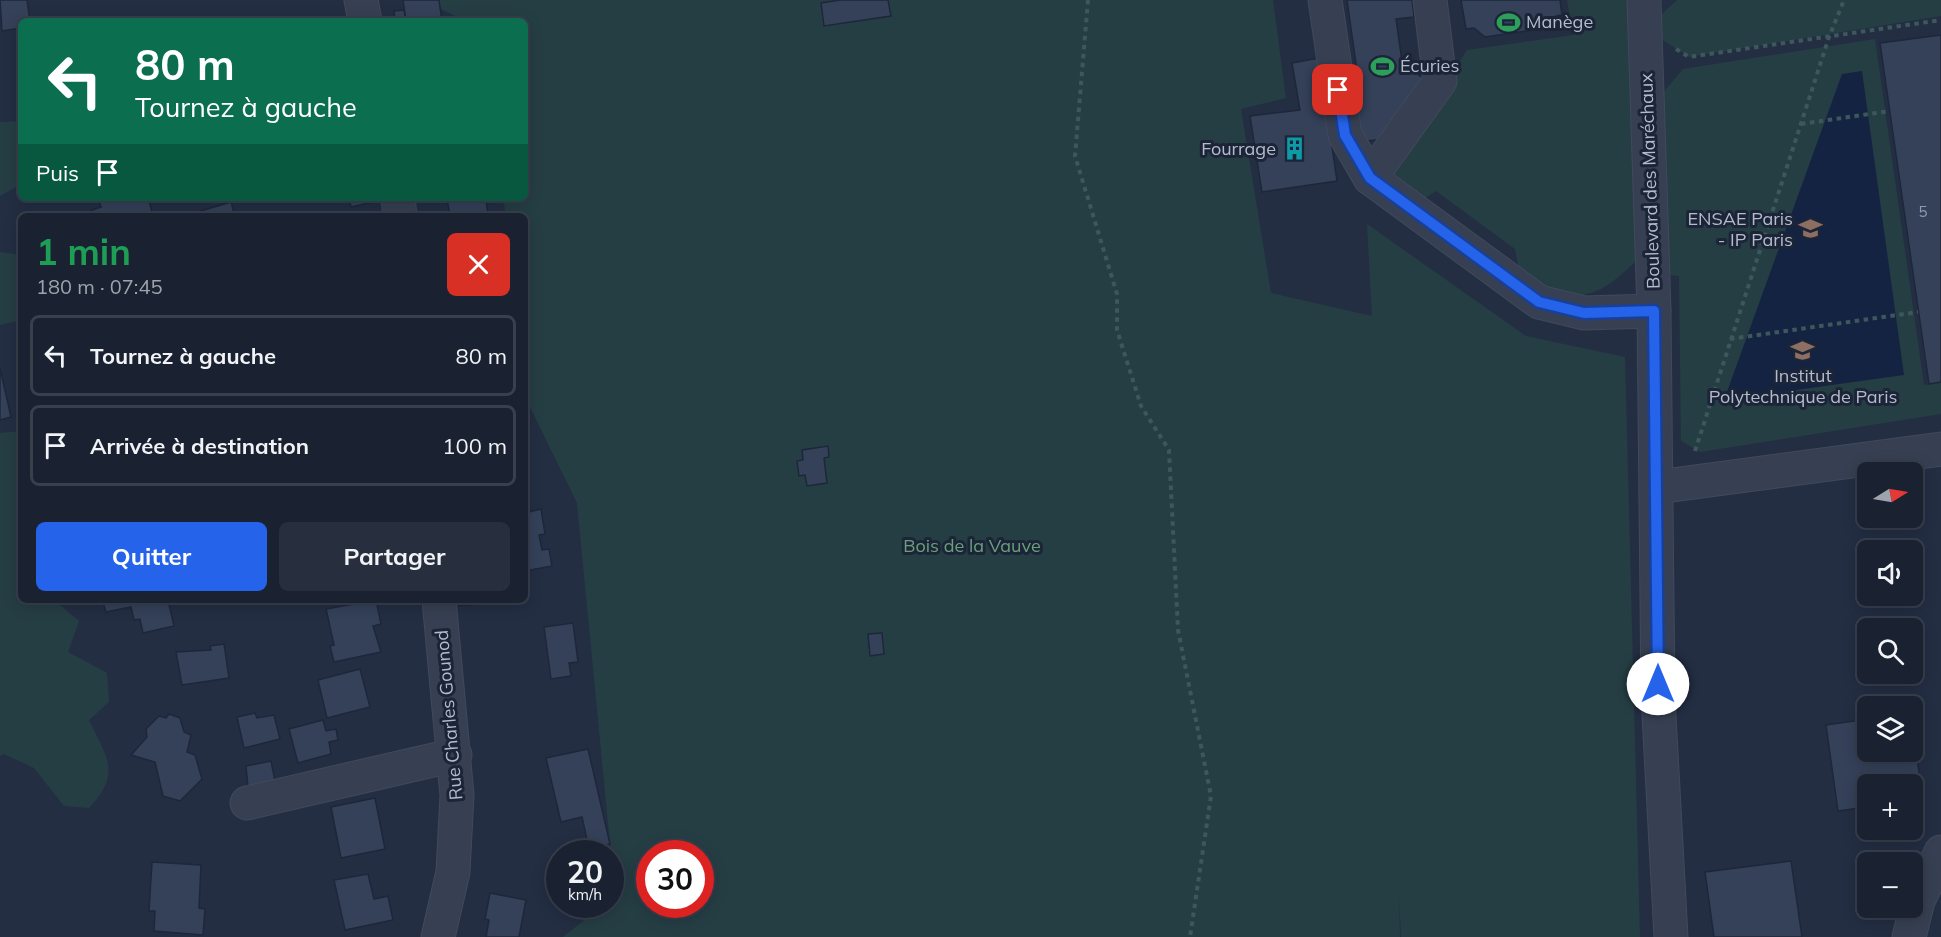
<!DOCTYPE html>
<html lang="fr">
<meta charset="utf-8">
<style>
body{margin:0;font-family:Mulish,sans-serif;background:#272f3e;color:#f1f3f6;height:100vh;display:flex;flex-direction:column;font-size:22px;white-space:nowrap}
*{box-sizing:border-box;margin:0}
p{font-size:20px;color:#9fa4ac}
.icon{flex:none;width:33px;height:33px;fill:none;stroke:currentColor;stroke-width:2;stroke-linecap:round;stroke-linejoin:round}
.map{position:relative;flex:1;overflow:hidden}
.side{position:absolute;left:18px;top:213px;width:510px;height:390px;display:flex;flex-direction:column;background:#1a2232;border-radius:9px;box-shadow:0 3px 15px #0003,0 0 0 2px #383f4d}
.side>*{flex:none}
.banner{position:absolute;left:18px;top:18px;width:510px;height:183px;border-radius:9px;box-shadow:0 3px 15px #0003,0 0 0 2px #383f4d;background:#0b6e4f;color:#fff;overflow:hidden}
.needle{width:39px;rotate:79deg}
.controls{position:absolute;left:1857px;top:462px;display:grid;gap:12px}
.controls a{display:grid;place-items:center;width:66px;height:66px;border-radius:9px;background:#1a2232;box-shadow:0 3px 15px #0003,0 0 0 2px #383f4d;font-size:30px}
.speed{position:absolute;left:546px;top:840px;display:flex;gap:12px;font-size:30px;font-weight:700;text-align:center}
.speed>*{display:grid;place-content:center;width:78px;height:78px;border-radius:50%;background:#1a2232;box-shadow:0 3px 15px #0003,0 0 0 2px #383f4d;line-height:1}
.speed small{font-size:15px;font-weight:400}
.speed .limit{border:9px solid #d22;background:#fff;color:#111}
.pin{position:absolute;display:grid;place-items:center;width:51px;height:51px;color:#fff;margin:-26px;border-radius:12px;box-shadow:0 3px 9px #0006}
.me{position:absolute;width:66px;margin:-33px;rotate:0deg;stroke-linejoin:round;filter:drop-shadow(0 0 4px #0008)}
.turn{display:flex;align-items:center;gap:21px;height:126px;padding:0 18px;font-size:27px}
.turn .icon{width:78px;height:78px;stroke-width:2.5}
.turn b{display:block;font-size:42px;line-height:51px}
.then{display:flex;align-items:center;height:57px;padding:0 18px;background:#0003;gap:12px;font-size:22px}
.round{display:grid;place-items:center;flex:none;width:63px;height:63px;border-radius:9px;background:#272f3e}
.overview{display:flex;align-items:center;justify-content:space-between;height:102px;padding:0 18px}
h1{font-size:36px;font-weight:700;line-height:45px;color:#1e9e55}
.button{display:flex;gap:12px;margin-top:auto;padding:12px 18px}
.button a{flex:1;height:69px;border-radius:9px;background:#2563eb;color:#fff;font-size:24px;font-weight:700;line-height:69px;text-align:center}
.button a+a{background:#272f3e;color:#f1f3f6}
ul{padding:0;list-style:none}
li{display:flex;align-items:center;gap:18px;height:81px;margin:0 12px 9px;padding:0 6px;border:3px solid #383f4d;border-radius:9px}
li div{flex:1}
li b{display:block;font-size:22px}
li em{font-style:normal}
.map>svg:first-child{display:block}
.green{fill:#253e44;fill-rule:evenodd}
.water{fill:#142342}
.building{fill:#344159;stroke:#1e273a;stroke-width:1.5}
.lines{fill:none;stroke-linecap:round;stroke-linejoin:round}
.minor-casing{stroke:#41495c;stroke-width:35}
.path{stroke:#3e575c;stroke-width:4;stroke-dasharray:4.5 4.5;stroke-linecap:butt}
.minor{stroke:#374052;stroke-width:33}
.route-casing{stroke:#184099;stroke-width:15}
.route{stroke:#2563eb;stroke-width:10}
.labels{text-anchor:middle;stroke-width:6;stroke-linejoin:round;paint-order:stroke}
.number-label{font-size:15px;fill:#929aae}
.poi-label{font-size:18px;fill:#b4bbcd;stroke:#1c2538;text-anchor:start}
.street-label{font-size:18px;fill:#b4bbcd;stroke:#1c2538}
.park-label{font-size:18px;fill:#69a07a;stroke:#1c2538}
</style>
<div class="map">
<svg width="1941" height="937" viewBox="0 0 1941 937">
<rect width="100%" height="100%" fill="#232e43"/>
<g class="green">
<path d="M423 0H1273L1286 98 1241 109 1271 293 1372 316 1367 224 1526 336 1625 357 1640 937H1401L1399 896 1400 937H563L603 905 610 904 611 898 615 895 577 503 525 397V216H506L503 198H525V21H465ZM650 854H700V904H650Z"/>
<path d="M1567 0H1629L1636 261C1602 293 1595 296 1548 298L1520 275 1515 249 1436 191 1417 203 1392 180V166L1467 50 1573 35Z"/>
<path d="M1677 0H1941V16L1689 57 1646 29Z"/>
<path d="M1875 39 1924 385 1941 383V414L1700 452 1681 441 1679 276 1667 275 1661 95 1683 69Z"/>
<path d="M21 121V184L0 196V122Z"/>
<path d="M0 252 21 255V320L0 325Z"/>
<path d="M21 431V600H54L79 621 68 652 107 673 109 702 89 720C107 758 122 773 89 808L64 806 34 768 4 754 0 756V433Z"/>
</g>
<path class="water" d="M1862 71 1904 375 1724 400 1842 74Z"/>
<g class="building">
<path d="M0 0H27L30 21H21V28L2 31Z"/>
<path d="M403 0H439L442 21H406Z"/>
<path d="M840 0H888L891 16 824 26 821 3Z"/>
<path d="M1347 0H1412L1414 17 1396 19 1402 61 1431 85 1393 138 1367 141 1359 135 1351 80 1357 71Z"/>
<path d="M1461 0H1560L1562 15 1556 16 1546 28 1485 37 1474 28 1466 29Z"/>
<path d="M404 10 406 21H395L394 11Z"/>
<path d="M1941 35V382L1929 384 1880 43Z"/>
<path d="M1319 58 1337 181 1262 192 1250 116 1300 110 1292 63Z"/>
<path d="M98 198H148L153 215 94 216 92 210 101 207Z"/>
<path d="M349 198H372L373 202 351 207Z"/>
<path d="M447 198H486L488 216H450Z"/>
<path d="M231 202 235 216H195L194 213Z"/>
<path d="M0 368 11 417 0 420Z"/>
<path d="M828 446 829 457 824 458 827 483 807 486 805 475 799 476 797 461 803 460 802 450Z"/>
<path d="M541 509 545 534 539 535 542 550 549 549 552 566 525 571V513Z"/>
<path d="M111 600H168L174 626 143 633 140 619 134 620 131 607 106 612 103 602Z"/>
<path d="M376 600 381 624 373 626 381 652 334 662 330 646 334 645 326 609Z"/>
<path d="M458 600H485L486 603 459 606Z"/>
<path d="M573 623 578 662 569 663 571 676 551 679 544 627Z"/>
<path d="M882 633 884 654 870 656 868 634Z"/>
<path d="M224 644 229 678 182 685 176 652 211 650 210 646Z"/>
<path d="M360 669 370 707 327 718 318 680Z"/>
<path d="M255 713 257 718 274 715 280 739 244 748 237 717Z"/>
<path d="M169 714 180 718 184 732 191 735 187 752 195 755 202 779 180 801 163 796 155 762 131 755 147 737 146 729 159 716 166 718Z"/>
<path d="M1868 719V752H1912V723L1923 800 1912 801V784H1868V807L1838 811 1826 725Z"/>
<path d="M323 720 326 731 336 729 338 740 329 742 331 754 298 763 289 729Z"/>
<path d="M588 749 610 844 589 849 582 817 561 822 546 758Z"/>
<path d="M271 761 275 781 248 788 246 766Z"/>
<path d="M375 798 385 849 341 858 331 807Z"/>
<path d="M1791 861 1802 937H1714L1705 872Z"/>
<path d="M152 862 201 865 199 908 205 909 203 935 154 931 155 911H149Z"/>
<path d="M368 874 374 899 388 896 393 920 345 930 334 880Z"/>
<path d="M490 893 526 900 519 937H486L489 920 485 919Z"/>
</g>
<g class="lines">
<defs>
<g id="minor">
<path d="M361 0 365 21"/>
<path d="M1325 0 1345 135 1370 178"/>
<path d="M1430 0 1440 81 1370 178 1539 302 1584 313 1654 311"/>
<path d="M1644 0 1654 311 1658 697 1671 937"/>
<path d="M398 198 400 216"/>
<path d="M1657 487 1941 449"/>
<path d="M247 803 455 755"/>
<path d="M438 937 453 872 457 795 439 600"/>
<path d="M1909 937 1918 901 1941 852"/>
</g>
</defs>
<use href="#minor" class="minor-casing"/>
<g class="path">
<path d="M1088 0 1075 156 1117 294V330L1141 406 1169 450 1178 630 1211 796 1190 937"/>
<path d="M1676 49 1689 57 1941 20"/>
<path d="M1801 124 1890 111"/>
<path d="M1730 339 1918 312"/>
<path d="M1695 451 1829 37 1844 0"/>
</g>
<use href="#minor" class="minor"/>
</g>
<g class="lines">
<defs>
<path id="route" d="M1338 90 1345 135 1370 178 1539 302 1584 313 1654 311 1658 684"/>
</defs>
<use href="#route" class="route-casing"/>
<use href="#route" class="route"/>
</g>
<defs>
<symbol id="stadium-bare" viewBox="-9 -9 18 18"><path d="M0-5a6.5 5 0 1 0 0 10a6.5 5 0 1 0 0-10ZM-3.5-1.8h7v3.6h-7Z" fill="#2e9e5b" stroke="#1c2538" stroke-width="2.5" paint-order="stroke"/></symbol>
<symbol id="building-bare" viewBox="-9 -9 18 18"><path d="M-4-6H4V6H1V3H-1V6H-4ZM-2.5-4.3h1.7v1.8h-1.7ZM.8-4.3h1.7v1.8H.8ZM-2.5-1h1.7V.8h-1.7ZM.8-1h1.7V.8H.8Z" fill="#0f9aa8" stroke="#1c2538" stroke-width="2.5" paint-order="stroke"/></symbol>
<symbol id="university-bare" viewBox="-9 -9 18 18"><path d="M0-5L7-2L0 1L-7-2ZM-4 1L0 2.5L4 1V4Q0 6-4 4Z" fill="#8d6e63" stroke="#1c2538" stroke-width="2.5" paint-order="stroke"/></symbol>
</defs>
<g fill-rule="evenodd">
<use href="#stadium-bare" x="1492" y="6" width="33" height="33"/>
<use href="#stadium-bare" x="1366" y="50" width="33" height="33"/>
<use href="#building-bare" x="1278" y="132" width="33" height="33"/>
<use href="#university-bare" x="1794" y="212" width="33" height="33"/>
<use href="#university-bare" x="1786" y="334" width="33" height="33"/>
</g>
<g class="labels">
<g class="number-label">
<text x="1923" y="217">5</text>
</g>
<g class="poi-label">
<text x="1526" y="28">Manège</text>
<text x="1400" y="72">Écuries</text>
<text x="1276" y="155" text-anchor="end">Fourrage</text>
<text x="1793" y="225" text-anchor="end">ENSAE Paris<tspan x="1793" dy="21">- IP Paris</tspan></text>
<text x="1803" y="382" text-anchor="middle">Institut<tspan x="1803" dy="21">Polytechnique de Paris</tspan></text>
</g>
<g class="street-label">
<text transform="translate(1650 181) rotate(-92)" y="6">Boulevard des Maréchaux</text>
<text transform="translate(449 715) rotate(-95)" y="6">Rue Charles Gounod</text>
</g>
<g class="park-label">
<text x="972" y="552">Bois de la Vauve</text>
</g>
</g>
</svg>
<div class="controls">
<a><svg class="needle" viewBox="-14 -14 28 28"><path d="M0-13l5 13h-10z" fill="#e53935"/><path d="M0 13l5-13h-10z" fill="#9fa4ac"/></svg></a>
<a><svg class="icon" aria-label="sound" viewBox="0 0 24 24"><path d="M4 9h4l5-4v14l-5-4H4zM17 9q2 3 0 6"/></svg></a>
<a><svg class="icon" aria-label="search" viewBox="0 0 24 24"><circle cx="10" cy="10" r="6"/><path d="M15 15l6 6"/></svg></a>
<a><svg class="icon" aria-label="layers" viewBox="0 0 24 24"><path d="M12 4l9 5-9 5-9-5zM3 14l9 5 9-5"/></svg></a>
<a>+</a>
<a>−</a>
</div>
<div class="speed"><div>20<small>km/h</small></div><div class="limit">30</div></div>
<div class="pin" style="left:1338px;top:90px;background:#d93025"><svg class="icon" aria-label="arrive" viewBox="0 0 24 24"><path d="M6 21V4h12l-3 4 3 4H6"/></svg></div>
<svg class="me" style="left:1658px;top:684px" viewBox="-20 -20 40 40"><circle r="19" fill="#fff"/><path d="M0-13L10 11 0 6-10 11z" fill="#2563eb"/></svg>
<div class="banner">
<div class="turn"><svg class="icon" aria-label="left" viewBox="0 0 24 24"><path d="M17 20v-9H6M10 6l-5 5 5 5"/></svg><div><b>80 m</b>Tournez à gauche</div></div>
<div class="then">Puis<svg class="icon" aria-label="arrive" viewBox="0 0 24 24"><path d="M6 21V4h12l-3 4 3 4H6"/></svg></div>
</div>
<section class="side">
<div class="overview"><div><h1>1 min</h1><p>180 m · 07:45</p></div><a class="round" style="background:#d93025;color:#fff"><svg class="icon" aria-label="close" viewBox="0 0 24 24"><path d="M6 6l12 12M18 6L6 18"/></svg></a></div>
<ul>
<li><svg class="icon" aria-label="left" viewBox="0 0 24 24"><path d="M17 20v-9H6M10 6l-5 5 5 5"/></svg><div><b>Tournez à gauche</b></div><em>80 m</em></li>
<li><svg class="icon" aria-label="arrive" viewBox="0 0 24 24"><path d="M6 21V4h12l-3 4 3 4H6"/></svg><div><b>Arrivée à destination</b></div><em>100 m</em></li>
</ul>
<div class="button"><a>Quitter</a><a>Partager</a></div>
</section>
</div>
